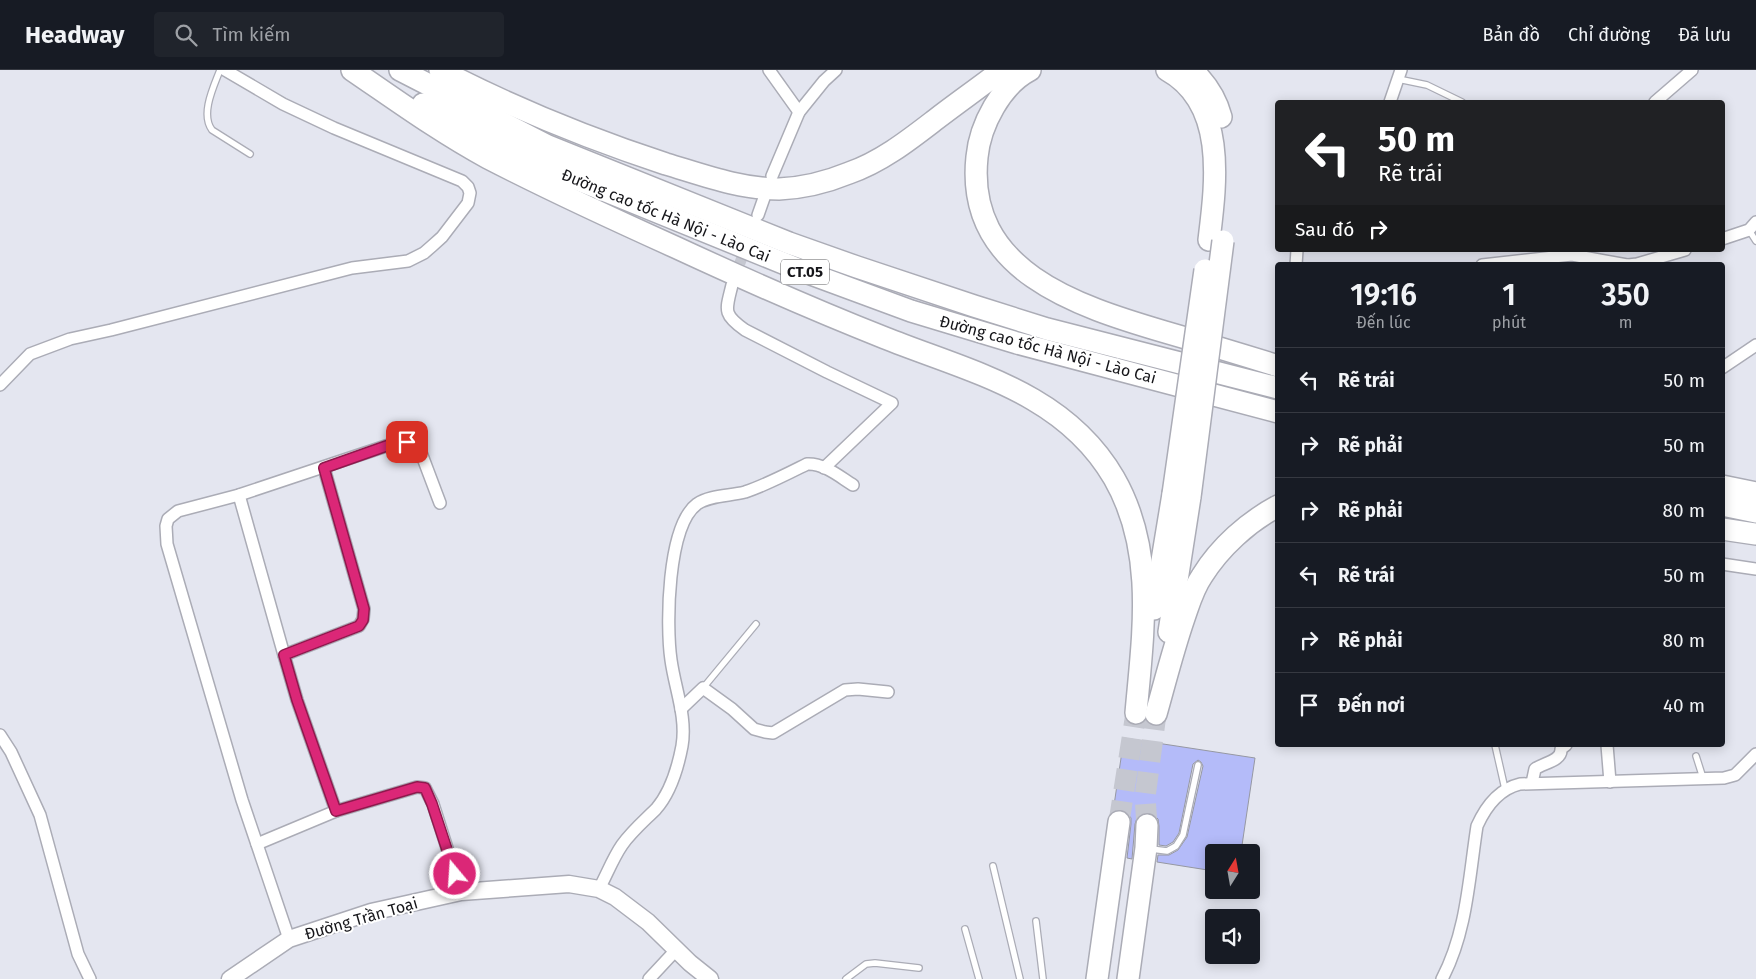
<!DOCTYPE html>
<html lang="vi">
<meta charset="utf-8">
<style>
body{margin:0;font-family:"Fira Sans",sans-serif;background:#20242c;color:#f1f3f6;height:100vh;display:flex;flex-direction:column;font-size:19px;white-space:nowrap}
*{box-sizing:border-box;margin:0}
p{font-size:16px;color:#9ea1a6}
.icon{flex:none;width:28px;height:28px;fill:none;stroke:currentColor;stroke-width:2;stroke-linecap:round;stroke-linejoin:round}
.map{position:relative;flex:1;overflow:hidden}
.drawer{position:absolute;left:1275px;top:192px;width:450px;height:485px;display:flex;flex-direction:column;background:#171b24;border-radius:5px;box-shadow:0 2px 12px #0003}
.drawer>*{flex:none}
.banner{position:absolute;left:1275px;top:30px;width:450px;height:152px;border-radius:5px;box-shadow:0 2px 12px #0003;background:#202124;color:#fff;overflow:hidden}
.needle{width:32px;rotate:11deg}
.fabs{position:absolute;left:1205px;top:774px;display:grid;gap:10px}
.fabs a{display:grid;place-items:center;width:55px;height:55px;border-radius:5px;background:#171b24;box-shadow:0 2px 12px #0003;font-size:25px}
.pin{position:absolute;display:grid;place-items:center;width:42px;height:42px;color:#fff;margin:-21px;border-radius:10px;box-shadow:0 2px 8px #0006}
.me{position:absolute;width:55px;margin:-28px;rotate:342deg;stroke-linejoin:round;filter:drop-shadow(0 0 4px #0008)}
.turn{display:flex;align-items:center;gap:18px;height:105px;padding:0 20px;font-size:22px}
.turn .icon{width:65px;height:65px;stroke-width:2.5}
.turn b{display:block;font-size:35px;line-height:42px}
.then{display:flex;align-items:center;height:48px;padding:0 20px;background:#0003;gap:10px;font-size:19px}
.eta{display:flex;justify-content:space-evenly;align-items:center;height:85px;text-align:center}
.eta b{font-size:30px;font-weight:600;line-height:35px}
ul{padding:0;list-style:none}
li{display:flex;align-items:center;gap:15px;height:65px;padding:0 20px;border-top:1px solid #363941}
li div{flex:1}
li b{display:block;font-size:19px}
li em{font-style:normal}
header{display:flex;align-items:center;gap:30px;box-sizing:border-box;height:70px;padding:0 25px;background:#171b24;border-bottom:1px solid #363941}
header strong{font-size:24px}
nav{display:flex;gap:28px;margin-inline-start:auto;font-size:18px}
.search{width:350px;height:45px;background:#20242c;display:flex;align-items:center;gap:12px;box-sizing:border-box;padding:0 18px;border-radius:5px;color:#9ea1a6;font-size:19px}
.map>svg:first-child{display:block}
.building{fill:#b4bbf9;stroke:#9698a2}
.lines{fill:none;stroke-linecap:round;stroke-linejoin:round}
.street-tunnel{stroke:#c5c7d0;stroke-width:11;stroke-dasharray:11 5.5;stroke-linecap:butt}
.highway-tunnel{stroke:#c5c7d0;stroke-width:21;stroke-dasharray:21 11;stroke-linecap:butt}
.lane-casing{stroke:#abacb6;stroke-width:8}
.street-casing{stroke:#abacb6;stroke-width:14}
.secondary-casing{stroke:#abacb6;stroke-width:19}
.highway-casing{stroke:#abacb6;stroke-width:24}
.lane{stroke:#fff;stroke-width:5.5}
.street{stroke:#fff;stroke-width:11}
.secondary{stroke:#fff;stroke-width:16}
.highway{stroke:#fff;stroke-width:21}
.highway-bridge-casing{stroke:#abacb6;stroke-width:24;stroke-linecap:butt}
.highway-bridge{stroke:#fff;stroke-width:21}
.route-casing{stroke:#8e194d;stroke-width:12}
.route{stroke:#db2777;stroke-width:9}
.labels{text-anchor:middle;stroke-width:4;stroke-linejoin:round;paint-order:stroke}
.shield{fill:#fff;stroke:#5c5c5f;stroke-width:1}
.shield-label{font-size:15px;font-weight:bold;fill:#16161a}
.street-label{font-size:16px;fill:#16161a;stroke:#fff}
</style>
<header>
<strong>Headway</strong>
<div class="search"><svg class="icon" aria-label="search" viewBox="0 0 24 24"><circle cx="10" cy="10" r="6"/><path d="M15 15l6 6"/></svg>Tìm kiếm</div>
<nav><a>Bản đồ</a><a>Chỉ đường</a><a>Đã lưu</a></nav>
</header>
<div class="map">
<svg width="1756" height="909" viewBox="0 0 1756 909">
<rect width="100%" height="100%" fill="#e4e6f0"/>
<path class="building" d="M1124 668 1255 688 1241 782H1214V801L1157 792 1158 785H1169L1178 780 1187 767 1203 696 1201 692 1198 690 1193 694 1179 763 1173 772 1166 776 1159 775V756L1158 749 1153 744 1147 743 1142 744 1137 748 1135 754 1132 789 1127 788 1131 754V748L1127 742 1121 740 1113 742Z"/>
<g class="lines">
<path class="street-tunnel" d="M734 209 747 174"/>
<g class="highway-tunnel">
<path d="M1119 752 1136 643"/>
<path d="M1147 755 1145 727 1156 644"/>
</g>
<defs>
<g id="lane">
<path d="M220 0C214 16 200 44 212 60L250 84"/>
<path d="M1398 9 1427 15 1462 32"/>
<path d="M1749 160 1756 171"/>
<path d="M703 618 756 554"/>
<path d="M1495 675 1505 719"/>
<path d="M1696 686 1703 708"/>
<path d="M1151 779 1167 781 1176 776 1183 765 1198 695"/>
<path d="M993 796 1020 909"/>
<path d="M1036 851 1043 909"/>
<path d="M965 859 979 909"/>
<path d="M846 909 866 894 875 893 919 898"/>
</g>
<g id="street">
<path d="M769 0 799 42"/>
<path d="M1390 32 1401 0"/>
<path d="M1655 32 1692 0"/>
<path d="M772 106 799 42 824 11 836 0"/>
<path d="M758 145 765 125"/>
<path d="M1722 169 1749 160 1756 152"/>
<path d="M1296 195 1297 180"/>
<path d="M1482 195 1572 185 1627 195"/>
<path d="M1628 195 1637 194 1685 180"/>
<path d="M732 215C726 240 722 244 745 260L827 302 892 333 824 398"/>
<path d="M1722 298 1756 275"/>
<path d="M0 315 30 284 70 269 111 260 352 198 408 191 424 183 432 176 442 167 468 133 470 123 468 117 462 111 334 58 283 34 225 0"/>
<path d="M239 425 284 585"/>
<path d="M1722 494 1756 499"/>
<path d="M681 639 703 618 732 639 754 659 765 662 773 663 845 620 858 619 888 622"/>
<path d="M0 665 11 682 40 745 78 884 90 909"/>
<path d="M1607 675 1610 712"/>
<path d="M1532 713 1535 699C1543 693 1562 691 1561 679L1566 675"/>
<path d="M336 741 417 717 425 718 433 734 461 822"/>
<path d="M257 774 336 741 297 630 284 585 359 556 363 549 364 539 324 398"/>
<path d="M599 819C607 804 613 788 622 775 632 761 644 751 656 739 670 723 678 697 682 676 687 647 675 619 671 590 666 556 667 456 697 434 710 425 730 426 745 422 766 415 787 404 807 394 824 393 840 407 853 415"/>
<path d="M289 869 242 730 167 474 166 456 168 449 178 441 239 425 392 374C404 372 412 371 420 380L440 433"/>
<path d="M649 909 676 880"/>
<path d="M1442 909C1467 862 1469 807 1477 756 1486 736 1499 719 1520 714L1724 708 1735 705 1756 684"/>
</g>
<path id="secondary" d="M230 909 289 869 371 842 461 822 569 814 599 819 615 827 648 852 690 893 710 909"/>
<g id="highway">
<path d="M352 0C396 30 440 62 488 88 548 119 613 149 675 177 744 209 814 240 885 268 970 302 1064 322 1114 408 1156 481 1143 563 1136 643"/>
<path d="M400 0 548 76 789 173 857 197 974 236 1047 259 1278 318"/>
<path d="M440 0C513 38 587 68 666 94 703 105 740 119 779 119 803 118 827 112 849 103 881 92 909 70 935 50 957 33 980 17 1002 0"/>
<path d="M1030 0C1001 15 980 55 977 87 965 201 1077 236 1165 262 1203 273 1240 284 1278 296"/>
<path d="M1167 0C1227 33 1216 113 1209 170"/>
<path d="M1192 0C1206 13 1216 28 1221 47"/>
<path d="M423 34 542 95 800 200 911 241 1017 273 1278 342"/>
<path d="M1722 416 1756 423"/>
<path d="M1722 435 1756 442"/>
<path d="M1722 459 1756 464"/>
<path d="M1154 539 1173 424"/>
<path d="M1169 562 1190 427"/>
<path d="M1156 644C1165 612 1173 580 1184 548 1189 534 1193 519 1202 506 1220 477 1248 452 1278 436"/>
<path d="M1097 909 1119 752"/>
<path d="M1128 909 1146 778 1147 755"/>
</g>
</defs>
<use href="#lane" class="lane-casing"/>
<use href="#street" class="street-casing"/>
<use href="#secondary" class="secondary-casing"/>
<use href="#highway" class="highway-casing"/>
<use href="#lane" class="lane"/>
<use href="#street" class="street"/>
<use href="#secondary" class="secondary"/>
<use href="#highway" class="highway"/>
<defs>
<g id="highway-bridge">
<path d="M1173 424 1205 200"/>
<path d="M1190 427 1223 171"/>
</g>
</defs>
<use href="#highway-bridge" class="highway-bridge-casing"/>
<use href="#highway-bridge" class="highway-bridge"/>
</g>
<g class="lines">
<defs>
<path id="route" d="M407 372 392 374 324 398 364 539 363 550 359 556 284 585 297 630 336 741 417 717 425 718 432 734 455 804"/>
</defs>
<use href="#route" class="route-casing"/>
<use href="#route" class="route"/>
</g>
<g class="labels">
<rect class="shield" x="781" y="189.5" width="48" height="25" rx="4"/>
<g class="shield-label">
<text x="805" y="207">CT.05</text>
</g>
<g class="street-label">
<text transform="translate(666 145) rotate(22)" y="6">Đường cao tốc Hà Nội - Lào Cai</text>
<text transform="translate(1048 279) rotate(15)" y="6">Đường cao tốc Hà Nội - Lào Cai</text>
<text transform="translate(361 848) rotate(-16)" y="6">Đường Trần Toại</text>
</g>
</g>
</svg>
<div class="fabs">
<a><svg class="needle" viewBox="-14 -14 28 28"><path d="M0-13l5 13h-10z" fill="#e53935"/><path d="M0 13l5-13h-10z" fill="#9ea1a6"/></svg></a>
<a><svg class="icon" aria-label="sound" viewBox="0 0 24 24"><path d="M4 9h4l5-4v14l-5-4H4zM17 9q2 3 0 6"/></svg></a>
</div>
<div class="pin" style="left:407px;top:372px;background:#d93025"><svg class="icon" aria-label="arrive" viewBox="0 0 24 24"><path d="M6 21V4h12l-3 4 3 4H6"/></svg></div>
<svg class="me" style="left:455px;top:804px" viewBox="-20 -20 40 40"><circle r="17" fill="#db2777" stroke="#fff" stroke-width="3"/><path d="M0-11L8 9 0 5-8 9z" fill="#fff"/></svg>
<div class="banner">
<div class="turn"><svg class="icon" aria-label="left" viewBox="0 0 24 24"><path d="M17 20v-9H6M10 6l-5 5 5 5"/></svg><div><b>50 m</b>Rẽ trái</div></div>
<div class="then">Sau đó<svg class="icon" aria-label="right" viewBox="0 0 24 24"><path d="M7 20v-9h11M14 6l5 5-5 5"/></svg></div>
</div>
<section class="drawer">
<div class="eta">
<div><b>19:16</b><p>Đến lúc</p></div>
<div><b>1</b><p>phút</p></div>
<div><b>350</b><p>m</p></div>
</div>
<ul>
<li><svg class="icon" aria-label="left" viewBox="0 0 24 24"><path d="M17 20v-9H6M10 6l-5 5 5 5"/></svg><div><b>Rẽ trái</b></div><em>50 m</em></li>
<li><svg class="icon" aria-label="right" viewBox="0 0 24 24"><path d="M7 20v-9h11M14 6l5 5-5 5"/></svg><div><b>Rẽ phải</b></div><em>50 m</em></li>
<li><svg class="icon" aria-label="right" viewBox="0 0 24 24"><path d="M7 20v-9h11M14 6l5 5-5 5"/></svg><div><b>Rẽ phải</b></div><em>80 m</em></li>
<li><svg class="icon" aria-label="left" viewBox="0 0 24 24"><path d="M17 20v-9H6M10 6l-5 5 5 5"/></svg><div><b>Rẽ trái</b></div><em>50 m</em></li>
<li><svg class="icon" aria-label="right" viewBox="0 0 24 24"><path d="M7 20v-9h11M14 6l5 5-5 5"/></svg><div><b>Rẽ phải</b></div><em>80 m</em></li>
<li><svg class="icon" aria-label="arrive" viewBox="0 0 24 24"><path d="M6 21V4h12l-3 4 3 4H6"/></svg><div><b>Đến nơi</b></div><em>40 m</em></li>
</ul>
</section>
</div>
